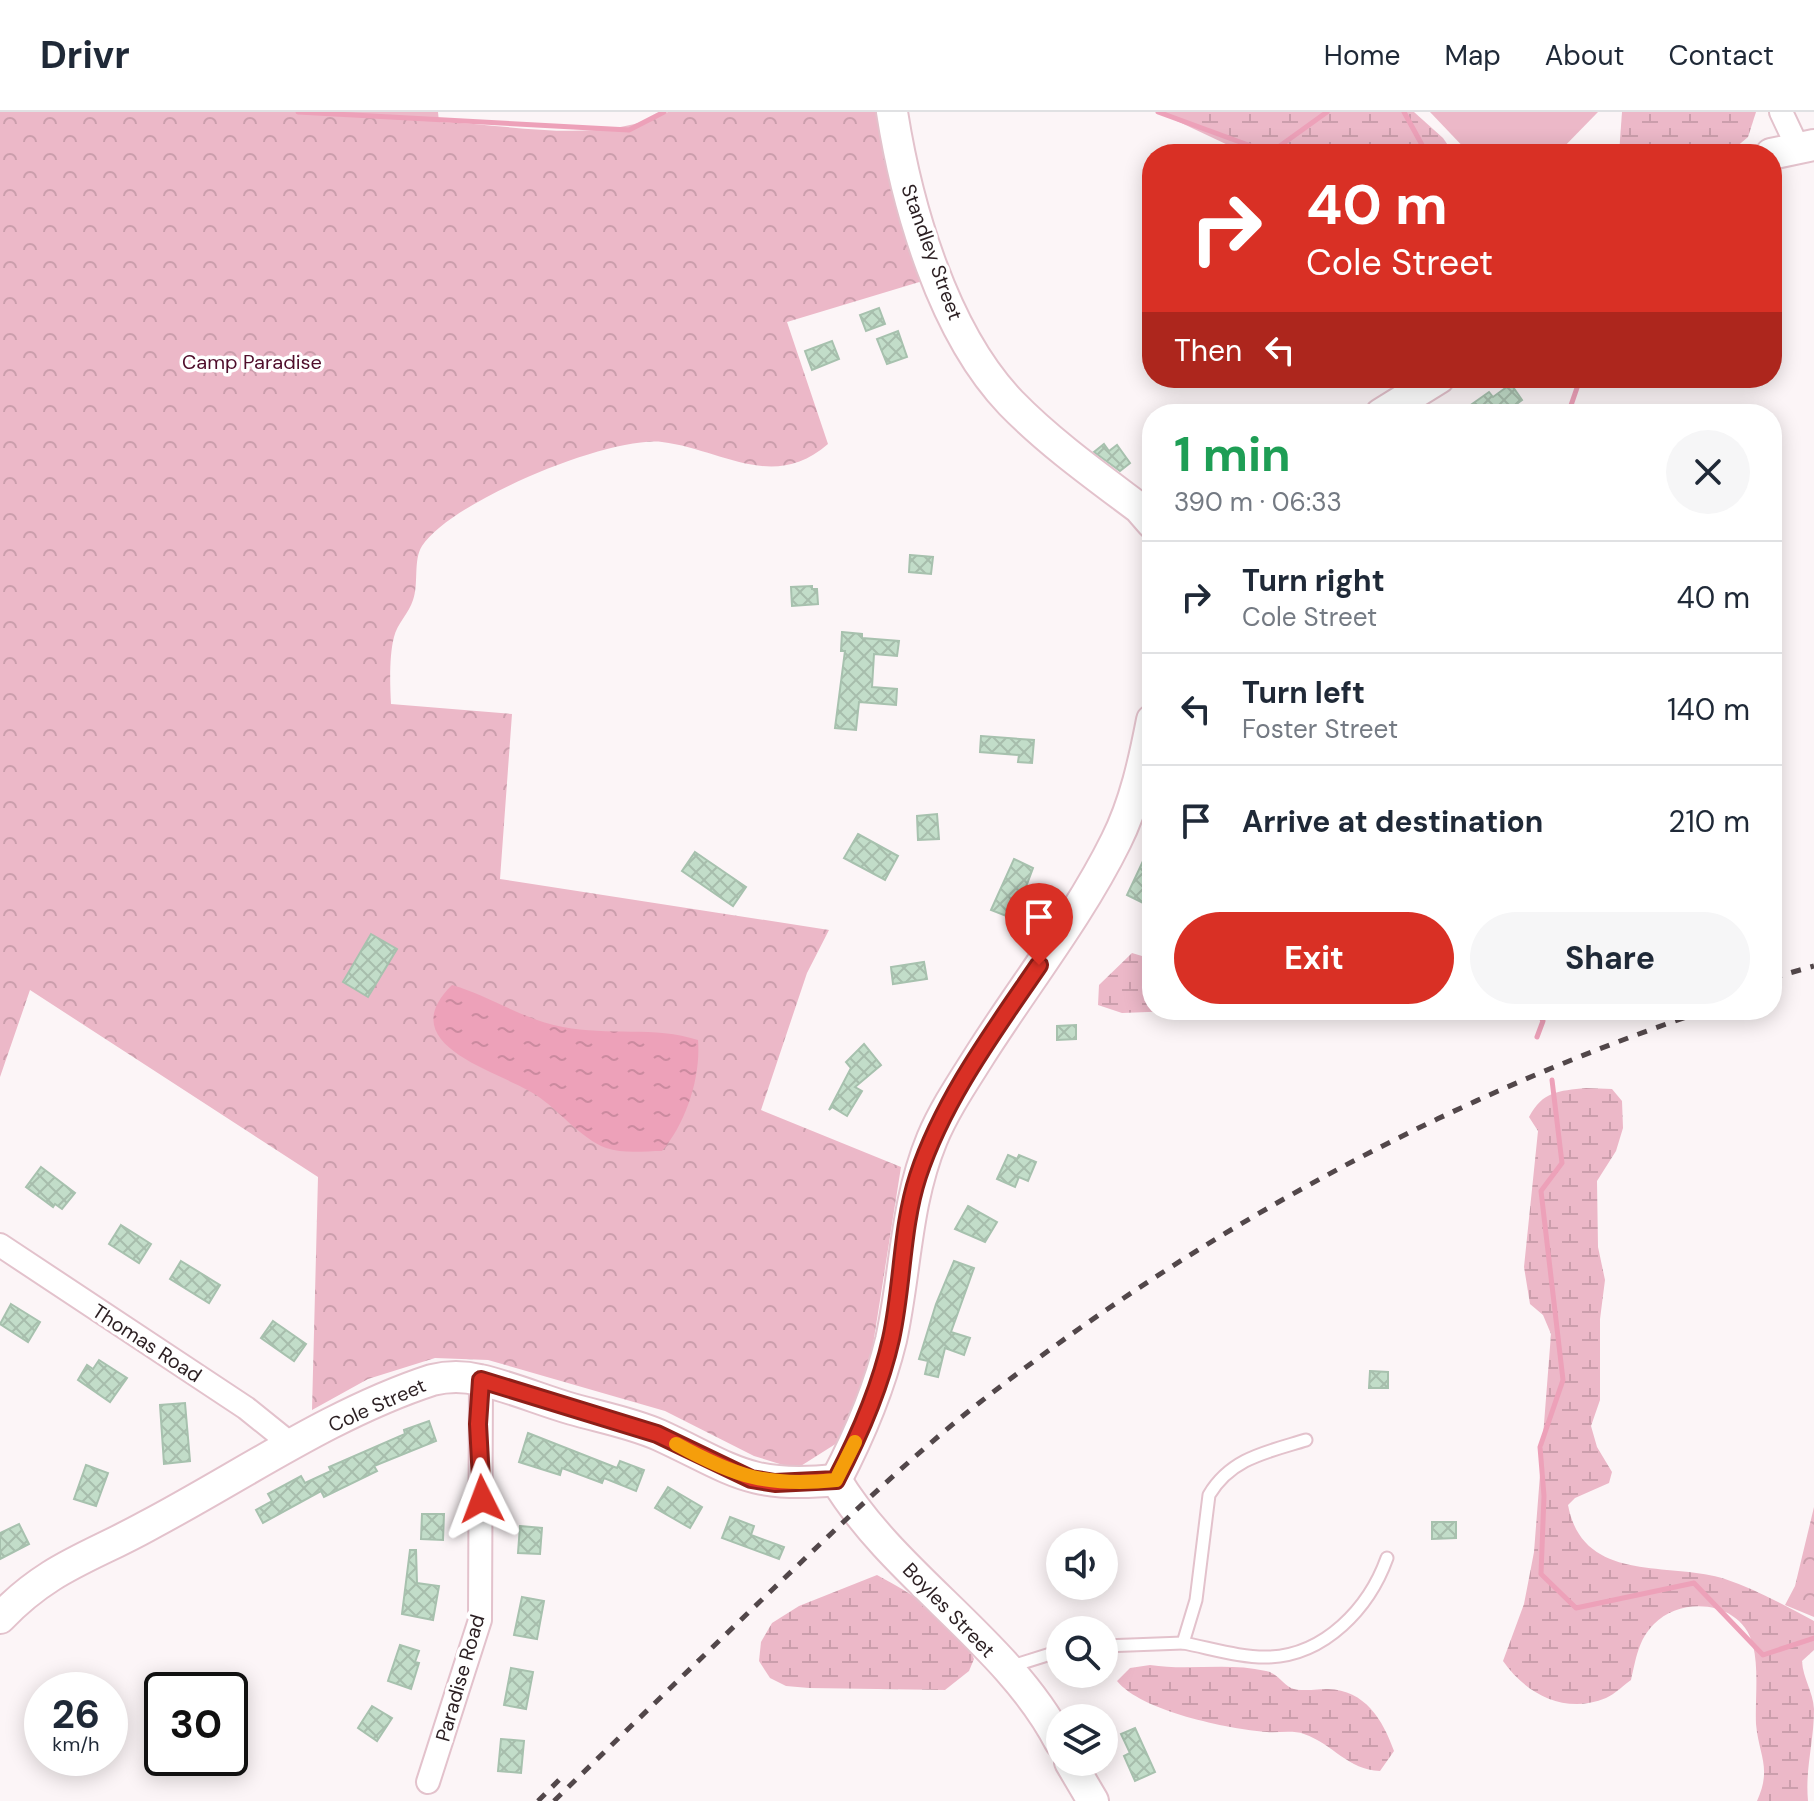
<!DOCTYPE html>
<meta charset="utf-8">
<style>
body{margin:0;font-family:"DM Sans",sans-serif;background:#f6f6f7;color:#1f2937;height:100vh;display:flex;flex-direction:column;font-size:30px;white-space:nowrap}
*{box-sizing:border-box;margin:0}
p{font-size:26px;color:#747a83}
.icon{flex:none;width:44px;height:44px;fill:none;stroke:currentColor;stroke-width:2;stroke-linecap:round;stroke-linejoin:round}
.map{position:relative;flex:1;overflow:hidden}
.panel{position:absolute;left:1142px;top:292px;width:640px;height:616px;display:flex;flex-direction:column;background:#fff;border-radius:32px;box-shadow:0 4px 20px #0003}
.panel>*{flex:none}
.banner{position:absolute;left:1142px;top:32px;width:640px;height:244px;border-radius:32px;box-shadow:0 4px 20px #0003;background:#d93025;color:#fff;overflow:hidden}
.tools{position:absolute;left:1046px;top:1416px;display:grid;gap:16px}
.tools a{display:grid;place-items:center;width:72px;height:72px;border-radius:50%;background:#fff;box-shadow:0 4px 20px #0003;font-size:40px}
.speed{position:absolute;left:24px;top:1560px;display:flex;gap:16px;font-size:40px;font-weight:700;text-align:center}
.speed>*{display:grid;place-content:center;width:104px;height:104px;border-radius:50%;background:#fff;box-shadow:0 4px 20px #0003;line-height:1}
.speed small{font-size:20px;font-weight:400}
.speed .limit{border:4px solid #111;border-radius:12px;background:#fff;color:#111}
.pin{position:absolute;display:grid;place-items:center;width:68px;height:68px;color:#fff;margin:-82px -34px;border-radius:50% 50% 50% 0;rotate:-45deg;box-shadow:0 0 8px #0007}
.pin .icon{rotate:45deg}
.me{position:absolute;width:88px;margin:-44px;rotate:357deg;stroke-linejoin:round;filter:drop-shadow(0 0 6px #0008)}
.turn{display:flex;align-items:center;gap:28px;height:168px;padding:0 32px;font-size:36px}
.turn .icon{width:104px;height:104px;stroke-width:2.5}
.turn b{display:block;font-size:56px;line-height:68px}
.then{display:flex;align-items:center;height:76px;padding:0 32px;background:#0003;gap:16px;font-size:30px}
.round{display:grid;place-items:center;flex:none;width:84px;height:84px;border-radius:42px;background:#f6f6f7}
.overview{display:flex;align-items:center;justify-content:space-between;height:136px;padding:0 32px}
h1{font-size:48px;font-weight:700;line-height:60px;color:#1e9e55}
.cta{display:flex;gap:16px;margin-top:auto;padding:16px 32px}
.cta a{flex:1;height:92px;border-radius:48px;background:#d93025;color:#fff;font-size:32px;font-weight:700;line-height:92px;text-align:center}
.cta a+a{background:#f6f6f7;color:#1f2937}
ul{padding:0;list-style:none}
li{display:flex;align-items:center;gap:24px;height:112px;padding:0 32px;border-top:2px solid #e0e1e3}
li div{flex:1}
li b{display:block;font-size:30px}
li em{font-style:normal}
header{display:flex;align-items:center;gap:48px;box-sizing:border-box;height:112px;padding:0 40px;background:#fff;border-bottom:2px solid #e0e1e3}
header strong{font-size:38px}
nav{display:flex;gap:44px;margin-inline-start:auto;font-size:28px}
.map>svg:first-child{display:block}
.wetland{fill:url(#wetland-marsh)}
.park{fill:url(#park-crowns)}
.pitch{fill:#ecb8c8}
.water{fill:url(#water-ripples)}
.lines{fill:none;stroke-linecap:round;stroke-linejoin:round}
.stream{stroke:#eda1b9;stroke-width:5}
.building{fill:url(#building-cross-hatch);stroke:#a7c1ae;stroke-width:2}
.lane-casing{stroke:#e3c2cc;stroke-width:15}
.street-casing{stroke:#e3c2cc;stroke-width:26}
.secondary-casing{stroke:#e3c2cc;stroke-width:34}
.lane{stroke:#fff;stroke-width:11}
.street{stroke:#fff;stroke-width:22}
.secondary{stroke:#fff;stroke-width:30}
.rail{stroke:#52474a;stroke-width:5;stroke-dasharray:10 10;stroke-linecap:butt}
.route-casing{stroke:#8d1f18;stroke-width:20}
.route{stroke:#d93025;stroke-width:14}
.slow{stroke:#f59e0b;stroke-width:14}
.labels{text-anchor:middle;stroke-width:7;stroke-linejoin:round;paint-order:stroke}
.street-label{font-size:20px;fill:#2b1f22;stroke:#fff}
.park-label{font-size:20px;fill:#4f0d2b;stroke:#fff}
</style>
<header>
<strong>Drivr</strong>
<nav><a>Home</a><a>Map</a><a>About</a><a>Contact</a></nav>
</header>
<div class="map">
<svg width="1814" height="1689" viewBox="0 0 1814 1689">
<defs>
<pattern id="wetland-marsh" width="20" height="14" patternUnits="userSpaceOnUse" patternTransform="scale(2)"><rect width="20" height="14" fill="#ecb8c8"/><path d="M1 5h8M5 5V1M11 12h8M15 12V8" fill="none" stroke="#cb9eac"/></pattern>
<pattern id="park-crowns" width="20" height="18" patternUnits="userSpaceOnUse" patternTransform="scale(2)"><rect width="20" height="18" fill="#ecb8c8"/><path d="M2 6a3 3 0 1 1 6 0M12 15a3 3 0 1 1 6 0" fill="none" stroke="#cb9eac"/></pattern>
<pattern id="water-ripples" width="26" height="14" patternUnits="userSpaceOnUse" patternTransform="scale(2)"><rect width="26" height="14" fill="#eda1b9"/><path d="M2 4q2-2 4 0t4 0M15 11q2-2 4 0t4 0" fill="none" stroke="#cb8a9f"/></pattern>
<pattern id="building-cross-hatch" width="8" height="8" patternUnits="userSpaceOnUse" patternTransform="scale(2)"><rect width="8" height="8" fill="#c2ddc9"/><path d="M0 0l8 8M0 8l8-8" fill="none" stroke="#a7bdac"/></pattern>
</defs>
<rect width="100%" height="100%" fill="#fcf5f7"/>
<g class="wetland">
<path d="M1158 0H1414L1443 26 1454 42H1247Z"/>
<path d="M1622 0H1756L1748 25 1728 42H1619Z"/>
<path d="M1132 841 1152 847V898H1200L1122 901 1098 893 1099 873Z"/>
<path d="M1586 976 1612 977 1622 989 1623 1016 1616 1039 1597 1069 1598 1135 1605 1168 1600 1207V1288L1591 1314 1597 1335 1612 1360 1609 1371 1575 1386 1568 1393C1583 1473 1670 1449 1725 1467 1755 1477 1786 1494 1814 1509V1538L1802 1549C1803 1567 1813 1579 1814 1597 1814 1631 1805 1656 1808 1689H1757C1772 1656 1759 1644 1756 1612 1755 1587 1759 1558 1753 1533 1742 1489 1682 1483 1654 1512 1638 1528 1636 1547 1631 1568 1624 1573 1615 1582 1606 1586 1565 1603 1526 1582 1503 1549L1524 1492 1534 1440 1551 1222 1543 1203 1530 1192 1524 1155 1538 1019 1529 1005C1543 979 1558 979 1586 976Z"/>
<path d="M877 1463C912 1482 959 1509 974 1547L969 1559 945 1578 809 1576 786 1574 770 1566 759 1549 761 1530 772 1511 799 1494Z"/>
<path d="M1150 1553C1188 1559 1228 1550 1266 1559 1277 1561 1282 1571 1291 1576 1300 1580 1318 1577 1328 1577 1365 1578 1383 1608 1394 1639L1380 1659C1348 1658 1333 1632 1304 1622 1293 1618 1278 1621 1267 1620 1228 1617 1141 1599 1117 1569L1130 1556Z"/>
</g>
<g class="park">
<path d="M0 0H438L439 10C513 12 599 34 668 0H884L926 168 787 210 828 332C773 380 721 337 662 330 609 324 451 389 422 434 413 448 419 472 413 488 409 501 397 512 394 525 389 544 390 573 391 592L512 602 500 767 829 818 807 861 761 998 901 1055 869 1258 845 1326 796 1357 754 1344 665 1299 488 1248 435 1246 368 1267 312 1298 318 1065 30 878 0 965Z"/>
<path d="M1814 1395V1505L1785 1493 1795 1474Z"/>
</g>
<path class="pitch" d="M1430 0H1598L1557 42H1470Z"/>
<path class="water" d="M452 873C490 884 524 908 563 915 608 924 655 914 698 928 701 965 686 1011 662 1039 644 1039 623 1042 606 1036 580 1026 559 998 536 983 500 959 390 934 452 873Z"/>
<g class="lines">
<g class="stream">
<path d="M298 0 629 18 664 0"/>
<path d="M1158 0 1270 41 1327 0"/>
<path d="M1404 0 1427 42"/>
<path d="M1568 302 1579 270 1577 266"/>
<path d="M1537 925 1543 909 1537 898"/>
<path d="M1552 968 1562 1051 1541 1079 1563 1268 1540 1335 1544 1384 1541 1462 1576 1496 1694 1471 1763 1543 1814 1526"/>
</g>
</g>
<g class="building">
<path d="M879 196 885 212 866 219 860 203Z"/>
<path d="M898 219 907 245 887 252 877 227Z"/>
<path d="M832 229 839 247 812 258 805 239Z"/>
<path d="M1511 272 1522 288 1503 302H1458L1489 280 1493 285Z"/>
<path d="M1104 332 1109 339 1117 333 1130 351 1120 359 1094 340Z"/>
<path d="M910 443 933 445 931 462 909 460Z"/>
<path d="M812 474V477H817L818 492 792 494 791 475Z"/>
<path d="M842 520 862 522V526L899 529 897 544 874 542 872 575 897 577 896 593 859 590 856 618 835 616 845 539H841Z"/>
<path d="M981 624 1034 628 1032 651 1018 650 1019 643 980 640Z"/>
<path d="M937 702 939 727 918 728 917 704Z"/>
<path d="M858 722 898 744 885 768 844 746Z"/>
<path d="M1152 730V781L1147 793 1127 783Z"/>
<path d="M695 740 746 775 733 794 682 759Z"/>
<path d="M1014 747 1033 756 1014 807 991 798Z"/>
<path d="M371 822 397 837 368 885 343 870Z"/>
<path d="M924 850 927 867 893 872 891 855Z"/>
<path d="M1076 913V927L1057 928V914Z"/>
<path d="M864 932 881 953 855 975 862 979 847 1004 832 995 829 998 851 956 846 950Z"/>
<path d="M1008 1043 1017 1047 1019 1043 1036 1050 1028 1069 1019 1065 1015 1075 997 1067Z"/>
<path d="M41 1055 75 1081 62 1097 55 1092 53 1095 26 1075Z"/>
<path d="M968 1094 997 1110 985 1130 955 1117Z"/>
<path d="M121 1113 151 1132 139 1151 109 1132Z"/>
<path d="M181 1149 220 1173 209 1191 170 1167Z"/>
<path d="M954 1149 974 1156 951 1220 970 1226 964 1243 945 1236 938 1265 925 1262 928 1249 919 1247 936 1192Z"/>
<path d="M11 1192 40 1210 28 1230 0 1212Z"/>
<path d="M273 1209 306 1232 294 1249 261 1226Z"/>
<path d="M99 1248 127 1266 110 1290 78 1268 87 1253 93 1257Z"/>
<path d="M1370 1259 1388 1260V1276H1369Z"/>
<path d="M185 1291 190 1349 164 1352 160 1293Z"/>
<path d="M429 1309 436 1329 374 1354 377 1359 324 1385 321 1379 263 1411 256 1398 272 1389 268 1382 301 1364 305 1371 331 1359 329 1355 405 1322 404 1318Z"/>
<path d="M528 1321 617 1356 620 1349 644 1358 636 1379 604 1366 602 1371 562 1356 560 1363 519 1350Z"/>
<path d="M86 1353 108 1361 96 1394 74 1387Z"/>
<path d="M668 1375 702 1395 690 1416 655 1396Z"/>
<path d="M422 1402H444L443 1428 421 1427Z"/>
<path d="M730 1405 754 1414 751 1423 784 1435 779 1447 722 1426Z"/>
<path d="M1432 1410H1456V1426L1432 1427Z"/>
<path d="M19 1412 29 1432 0 1447V1421Z"/>
<path d="M520 1414 542 1416 540 1442 518 1441Z"/>
<path d="M410 1438H416L417 1471 439 1474 433 1508 402 1502Z"/>
<path d="M522 1485 544 1489 537 1527 514 1523Z"/>
<path d="M400 1533 419 1539 415 1550 419 1551 411 1577 388 1569Z"/>
<path d="M511 1556 533 1560 526 1597 504 1593Z"/>
<path d="M372 1594 392 1606 377 1629 358 1616Z"/>
<path d="M1135 1616 1155 1660 1135 1669 1124 1644 1130 1641 1121 1622Z"/>
<path d="M501 1627 524 1629 521 1661 498 1659Z"/>
</g>
<g class="lines">
<defs>
<g id="lane">
<path d="M1306 1328C1267 1340 1231 1346 1209 1383L1196 1488 1183 1531C1210 1536 1241 1546 1269 1545 1325 1543 1369 1496 1387 1446"/>
<path d="M1104 1534 1183 1531"/>
<path d="M1009 1555 1060 1539"/>
</g>
<g id="street">
<path d="M1781 0 1798 36"/>
<path d="M0 1133 246 1296 292 1333"/>
<path d="M428 1670 480 1508 481 1268"/>
</g>
<g id="secondary">
<path d="M892 0C907 95 943 220 1011 291 1049 330 1095 363 1139 396L1152 411"/>
<path d="M1771 42 1814 33"/>
<path d="M1381 302 1439 266"/>
<path d="M836 1368C859 1324 879 1277 891 1228 906 1160 905 1093 932 1027 944 998 963 970 980 943 1025 872 1079 804 1116 729 1135 691 1144 649 1152 608"/>
<path d="M836 1368C894 1464 1009 1531 1060 1630"/>
<path d="M0 1506C49 1455 89 1446 147 1414 240 1365 331 1301 432 1268 448 1264 464 1264 480 1268 511 1275 541 1288 572 1297 600 1305 632 1311 659 1323 733 1357 748 1377 836 1368"/>
<path d="M1070 1650 1093 1689"/>
</g>
</defs>
<use href="#lane" class="lane-casing"/>
<use href="#street" class="street-casing"/>
<use href="#secondary" class="secondary-casing"/>
<use href="#lane" class="lane"/>
<use href="#street" class="street"/>
<use href="#secondary" class="secondary"/>
<g class="rail">
<path d="M1772 866 1814 854"/>
<path d="M538 1689 559 1668"/>
<path d="M554 1689C627 1618 700 1547 773 1477 840 1413 907 1348 979 1291 1198 1120 1444 986 1707 898"/>
</g>
</g>
<g class="lines">
<defs>
<path id="route" d="M482 1387 478 1312 481 1268 657 1322 751 1367 775 1371 836 1368C859 1324 880 1276 891 1227 903 1173 901 1116 918 1064 943 988 994 919 1039 853"/>
</defs>
<use href="#route" class="route-casing"/>
<use href="#route" class="route"/>
<path class="slow" d="M676 1332C736 1365 767 1375 836 1368L855 1330"/>
</g>
<g class="labels">
<g class="street-label">
<text transform="translate(932 140) rotate(70)" y="7">Standley Street</text>
<text transform="translate(147 1231) rotate(33)" y="7">Thomas Road</text>
<text transform="translate(377 1293) rotate(-24)" y="7">Cole Street</text>
<text transform="translate(949 1498) rotate(46)" y="7">Boyles Street</text>
<text transform="translate(460 1566) rotate(-74)" y="7">Paradise Road</text>
</g>
<g class="park-label">
<text x="252" y="257">Camp Paradise</text>
</g>
</g>
</svg>
<div class="tools">
<a><svg class="icon" aria-label="sound" viewBox="0 0 24 24"><path d="M4 9h4l5-4v14l-5-4H4zM17 9q2 3 0 6"/></svg></a>
<a><svg class="icon" aria-label="search" viewBox="0 0 24 24"><circle cx="10" cy="10" r="6"/><path d="M15 15l6 6"/></svg></a>
<a><svg class="icon" aria-label="layers" viewBox="0 0 24 24"><path d="M12 4l9 5-9 5-9-5zM3 14l9 5 9-5"/></svg></a>
</div>
<div class="speed"><div>26<small>km/h</small></div><div class="limit">30</div></div>
<div class="pin" style="left:1039px;top:853px;background:#d93025"><svg class="icon" aria-label="arrive" viewBox="0 0 24 24"><path d="M6 21V4h12l-3 4 3 4H6"/></svg></div>
<svg class="me" style="left:482px;top:1387px" viewBox="-20 -20 40 40"><path d="M0-17L14 15 0 8-14 15z" fill="#d93025" stroke="#fff" stroke-width="4"/></svg>
<div class="banner">
<div class="turn"><svg class="icon" aria-label="right" viewBox="0 0 24 24"><path d="M7 20v-9h11M14 6l5 5-5 5"/></svg><div><b>40 m</b>Cole Street</div></div>
<div class="then">Then<svg class="icon" aria-label="left" viewBox="0 0 24 24"><path d="M17 20v-9H6M10 6l-5 5 5 5"/></svg></div>
</div>
<section class="panel">
<div class="overview"><div><h1>1 min</h1><p>390 m · 06:33</p></div><a class="round"><svg class="icon" aria-label="close" viewBox="0 0 24 24"><path d="M6 6l12 12M18 6L6 18"/></svg></a></div>
<ul>
<li><svg class="icon" aria-label="right" viewBox="0 0 24 24"><path d="M7 20v-9h11M14 6l5 5-5 5"/></svg><div><b>Turn right</b><p>Cole Street</p></div><em>40 m</em></li>
<li><svg class="icon" aria-label="left" viewBox="0 0 24 24"><path d="M17 20v-9H6M10 6l-5 5 5 5"/></svg><div><b>Turn left</b><p>Foster Street</p></div><em>140 m</em></li>
<li><svg class="icon" aria-label="arrive" viewBox="0 0 24 24"><path d="M6 21V4h12l-3 4 3 4H6"/></svg><div><b>Arrive at destination</b></div><em>210 m</em></li>
</ul>
<div class="cta"><a>Exit</a><a>Share</a></div>
</section>
</div>
